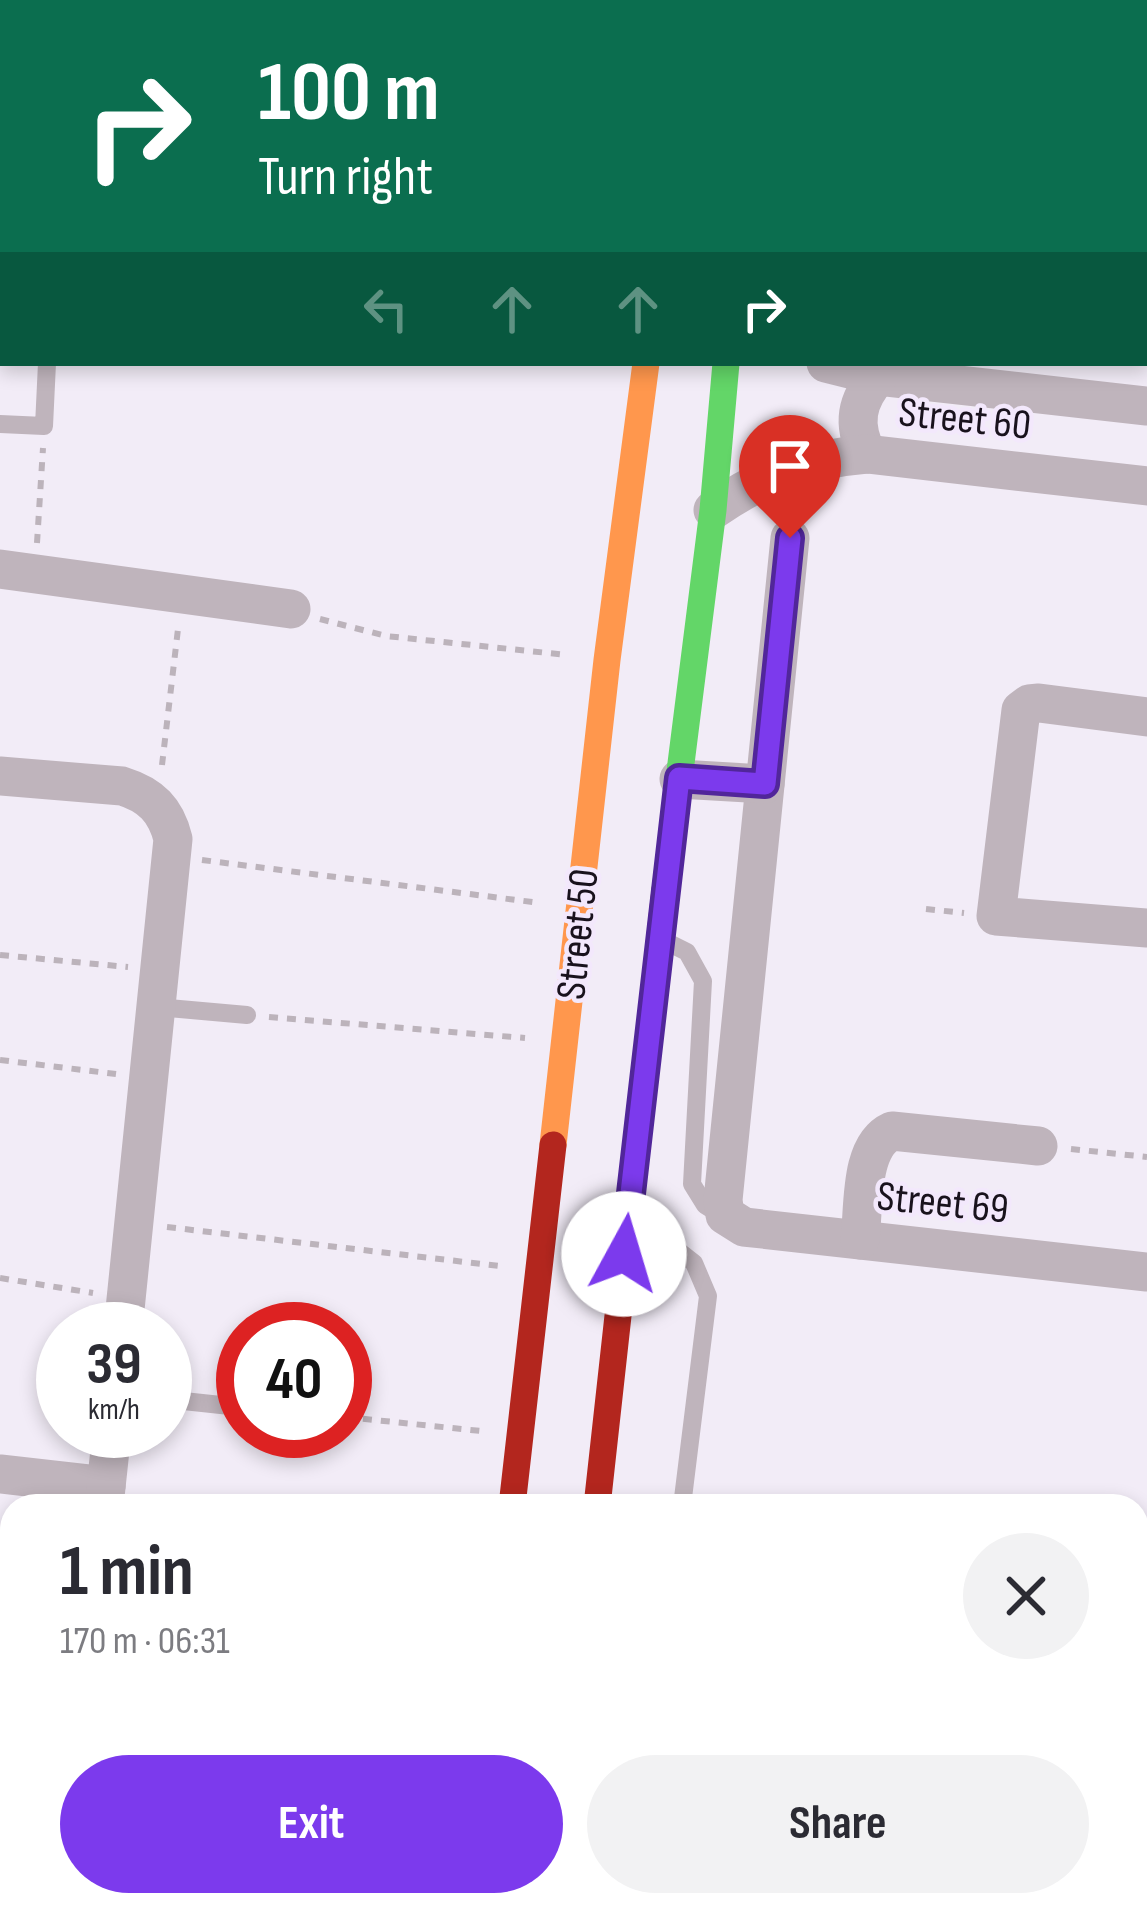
<!DOCTYPE html>
<meta charset="utf-8">
<style>
body{margin:0;font-family:"Sofia Sans Condensed",sans-serif;background:#f2f2f3;color:#2b2b33;height:100vh;display:flex;flex-direction:column;font-size:45px;white-space:nowrap}
*{box-sizing:border-box;margin:0}
p{font-size:39px;color:#7c7c81}
.icon{flex:none;width:66px;height:66px;fill:none;stroke:currentColor;stroke-width:2;stroke-linecap:round;stroke-linejoin:round}
.map{position:relative;flex:1;overflow:hidden}
.side{position:absolute;left:0px;top:1494px;width:1149px;height:423px;display:flex;flex-direction:column;background:#fff;border-radius:36px 36px 0 0;box-shadow:0 6px 18px #0003}
.side>*{flex:none}
.guide{position:absolute;left:0px;top:0px;width:1149px;height:366px;box-shadow:0 6px 18px #0003;background:#0b6e4f;color:#fff;overflow:hidden}
.speed{position:absolute;left:36px;top:1302px;display:flex;gap:24px;font-size:60px;font-weight:700;text-align:center}
.speed>*{display:grid;place-content:center;width:156px;height:156px;border-radius:50%;background:#fff;box-shadow:0 6px 18px #0003;line-height:1}
.speed small{font-size:30px;font-weight:400}
.speed .limit{border:18px solid #d22;background:#fff;color:#111}
.pin{position:absolute;display:grid;place-items:center;width:102px;height:102px;color:#fff;margin:-123px -51px;border-radius:50% 50% 50% 0;rotate:-45deg;box-shadow:0 0 12px #0007}
.pin .icon{rotate:45deg}
.me{position:absolute;width:132px;margin:-66px;rotate:6deg;stroke-linejoin:round;filter:drop-shadow(0 0 9px #0008)}
.turn{display:flex;align-items:center;gap:42px;height:252px;padding:0 60px;font-size:54px}
.turn .icon{width:156px;height:156px;stroke-width:2.5}
.turn b{display:block;font-size:84px;line-height:102px}
.lanes{display:flex;align-items:center;height:114px;padding:0 60px;background:#0003;justify-content:center;gap:60px;direction:ltr}
.lanes .off{opacity:.35}
.round{display:grid;place-items:center;flex:none;width:126px;height:126px;border-radius:63px;background:#f2f2f3}
.headline{display:flex;align-items:center;justify-content:space-between;height:204px;padding:0 60px}
h1{font-size:72px;font-weight:700;line-height:90px}
.primary-button{display:flex;gap:24px;margin-top:auto;padding:24px 60px}
.primary-button a{flex:1;height:138px;border-radius:72px;background:#7c3aed;color:#fff;font-size:48px;font-weight:700;line-height:138px;text-align:center}
.primary-button a+a{background:#f2f2f3;color:#2b2b33}
.map>svg:first-child{display:block}
.lines{fill:none;stroke-linecap:round;stroke-linejoin:round}
.path{stroke:#bcb3bb;stroke-width:6;stroke-dasharray:9 9;stroke-linecap:butt}
.lane{stroke:#bfb4bc;stroke-width:18}
.street{stroke:#bfb4bc;stroke-width:39}
.fast{stroke:#63d668;stroke-width:27}
.slow{stroke:#ff974d;stroke-width:27}
.jam{stroke:#b3261e;stroke-width:27}
.route-casing{stroke:#51269a;stroke-width:30}
.route{stroke:#7c3aed;stroke-width:21}
.labels{text-anchor:middle;stroke-width:9;stroke-linejoin:round;paint-order:stroke}
.street-label{font-size:42px;fill:#19121d;stroke:#f3e8fc}
</style>
<div class="map">
<svg width="1147" height="1915" viewBox="0 0 1147 1915">
<rect width="100%" height="100%" fill="#f2ecf7"/>
<g class="lines">
<g class="path">
<path d="M1146 31 1147 32"/>
<path d="M37 543 43 448"/>
<path d="M320 619 386 636 567 655"/>
<path d="M162 765 178 629"/>
<path d="M202 860 540 903"/>
<path d="M926 909 964 913"/>
<path d="M0 955 128 967"/>
<path d="M269 1017 525 1038"/>
<path d="M0 1060 116 1074"/>
<path d="M1071 1149 1147 1157"/>
<path d="M167 1227 499 1266"/>
<path d="M0 1278 93 1293"/>
<path d="M345 1417 481 1431"/>
<path d="M0 1622 12 1623"/>
</g>
<g class="lane">
<path d="M6 3 7 0"/>
<path d="M0 112 3 59"/>
<path d="M0 424 44 426 47 363"/>
<path d="M663 940 687 952 703 981 692 1184 705 1205 721 1215"/>
<path d="M157 1007 247 1015"/>
<path d="M638 1219 694 1263 708 1296 682 1506"/>
<path d="M165 1399 230 1406"/>
<path d="M602 1905 696 1915"/>
</g>
<g class="street">
<path d="M949 3V0"/>
<path d="M1146 252 1147 253"/>
<path d="M826 363 878 376 1147 406"/>
<path d="M867 454C852 424 856 401 878 376"/>
<path d="M713 510C762 476 807 459 867 454L1147 486"/>
<path d="M790 538 723 1200 725 1215 744 1227 1147 1272"/>
<path d="M0 569 291 609"/>
<path d="M1147 717 1039 703 1029 704 1021 710 996 916 1147 928"/>
<path d="M0 776 122 786C151 795 166 810 173 839L123 1329"/>
<path d="M679 779 765 784"/>
<path d="M860 1240C864 1207 859 1146 892 1131L1038 1146"/>
<path d="M0 1474 106 1486"/>
<path d="M104 1506 112 1431"/>
<path d="M0 1857 12 1859"/>
</g>
<g class="fast">
<path d="M755 0V3"/>
<path d="M665 890 713 510 726 363"/>
<path d="M552 1915 553 1905"/>
</g>
<g class="slow">
<path d="M687 0V3"/>
<path d="M553 1145 607 660 646 363"/>
</g>
<g class="jam">
<path d="M512 1506 553 1145"/>
<path d="M597 1506 665 890"/>
<path d="M466 1915 468 1905"/>
</g>
</g>
<g class="lines">
<defs>
<path id="route" d="M624 1254 679 778 765 784 790 538"/>
</defs>
<use href="#route" class="route-casing"/>
<use href="#route" class="route"/>
</g>
<g class="labels">
<g class="street-label">
<text transform="translate(965 417) rotate(6)" y="15">Street 60</text>
<text transform="translate(576 934) rotate(-84)" y="15">Street 50</text>
<text transform="translate(943 1201) rotate(6)" y="15">Street 69</text>
</g>
</g>
</svg>
<div class="speed"><div>39<small>km/h</small></div><div class="limit">40</div></div>
<div class="pin" style="left:790px;top:538px;background:#d93025"><svg class="icon" aria-label="arrive" viewBox="0 0 24 24"><path d="M6 21V4h12l-3 4 3 4H6"/></svg></div>
<svg class="me" style="left:624px;top:1254px" viewBox="-20 -20 40 40"><circle r="19" fill="#fff"/><path d="M0-13L10 11 0 6-10 11z" fill="#7c3aed"/></svg>
<div class="guide">
<div class="turn"><svg class="icon" aria-label="right" viewBox="0 0 24 24"><path d="M7 20v-9h11M14 6l5 5-5 5"/></svg><div><b>100 m</b>Turn right</div></div>
<div class="lanes"><svg class="icon off" aria-label="left" viewBox="0 0 24 24"><path d="M17 20v-9H6M10 6l-5 5 5 5"/></svg><svg class="icon off" aria-label="ahead" viewBox="0 0 24 24"><path d="M12 20V5M6 11l6-6 6 6"/></svg><svg class="icon off" aria-label="ahead" viewBox="0 0 24 24"><path d="M12 20V5M6 11l6-6 6 6"/></svg><svg class="icon" aria-label="right" viewBox="0 0 24 24"><path d="M7 20v-9h11M14 6l5 5-5 5"/></svg></div>
</div>
<section class="side">
<div class="headline"><div><h1>1 min</h1><p>170 m · 06:31</p></div><a class="round"><svg class="icon" aria-label="close" viewBox="0 0 24 24"><path d="M6 6l12 12M18 6L6 18"/></svg></a></div>
<div class="primary-button"><a>Exit</a><a>Share</a></div>
</section>
</div>
